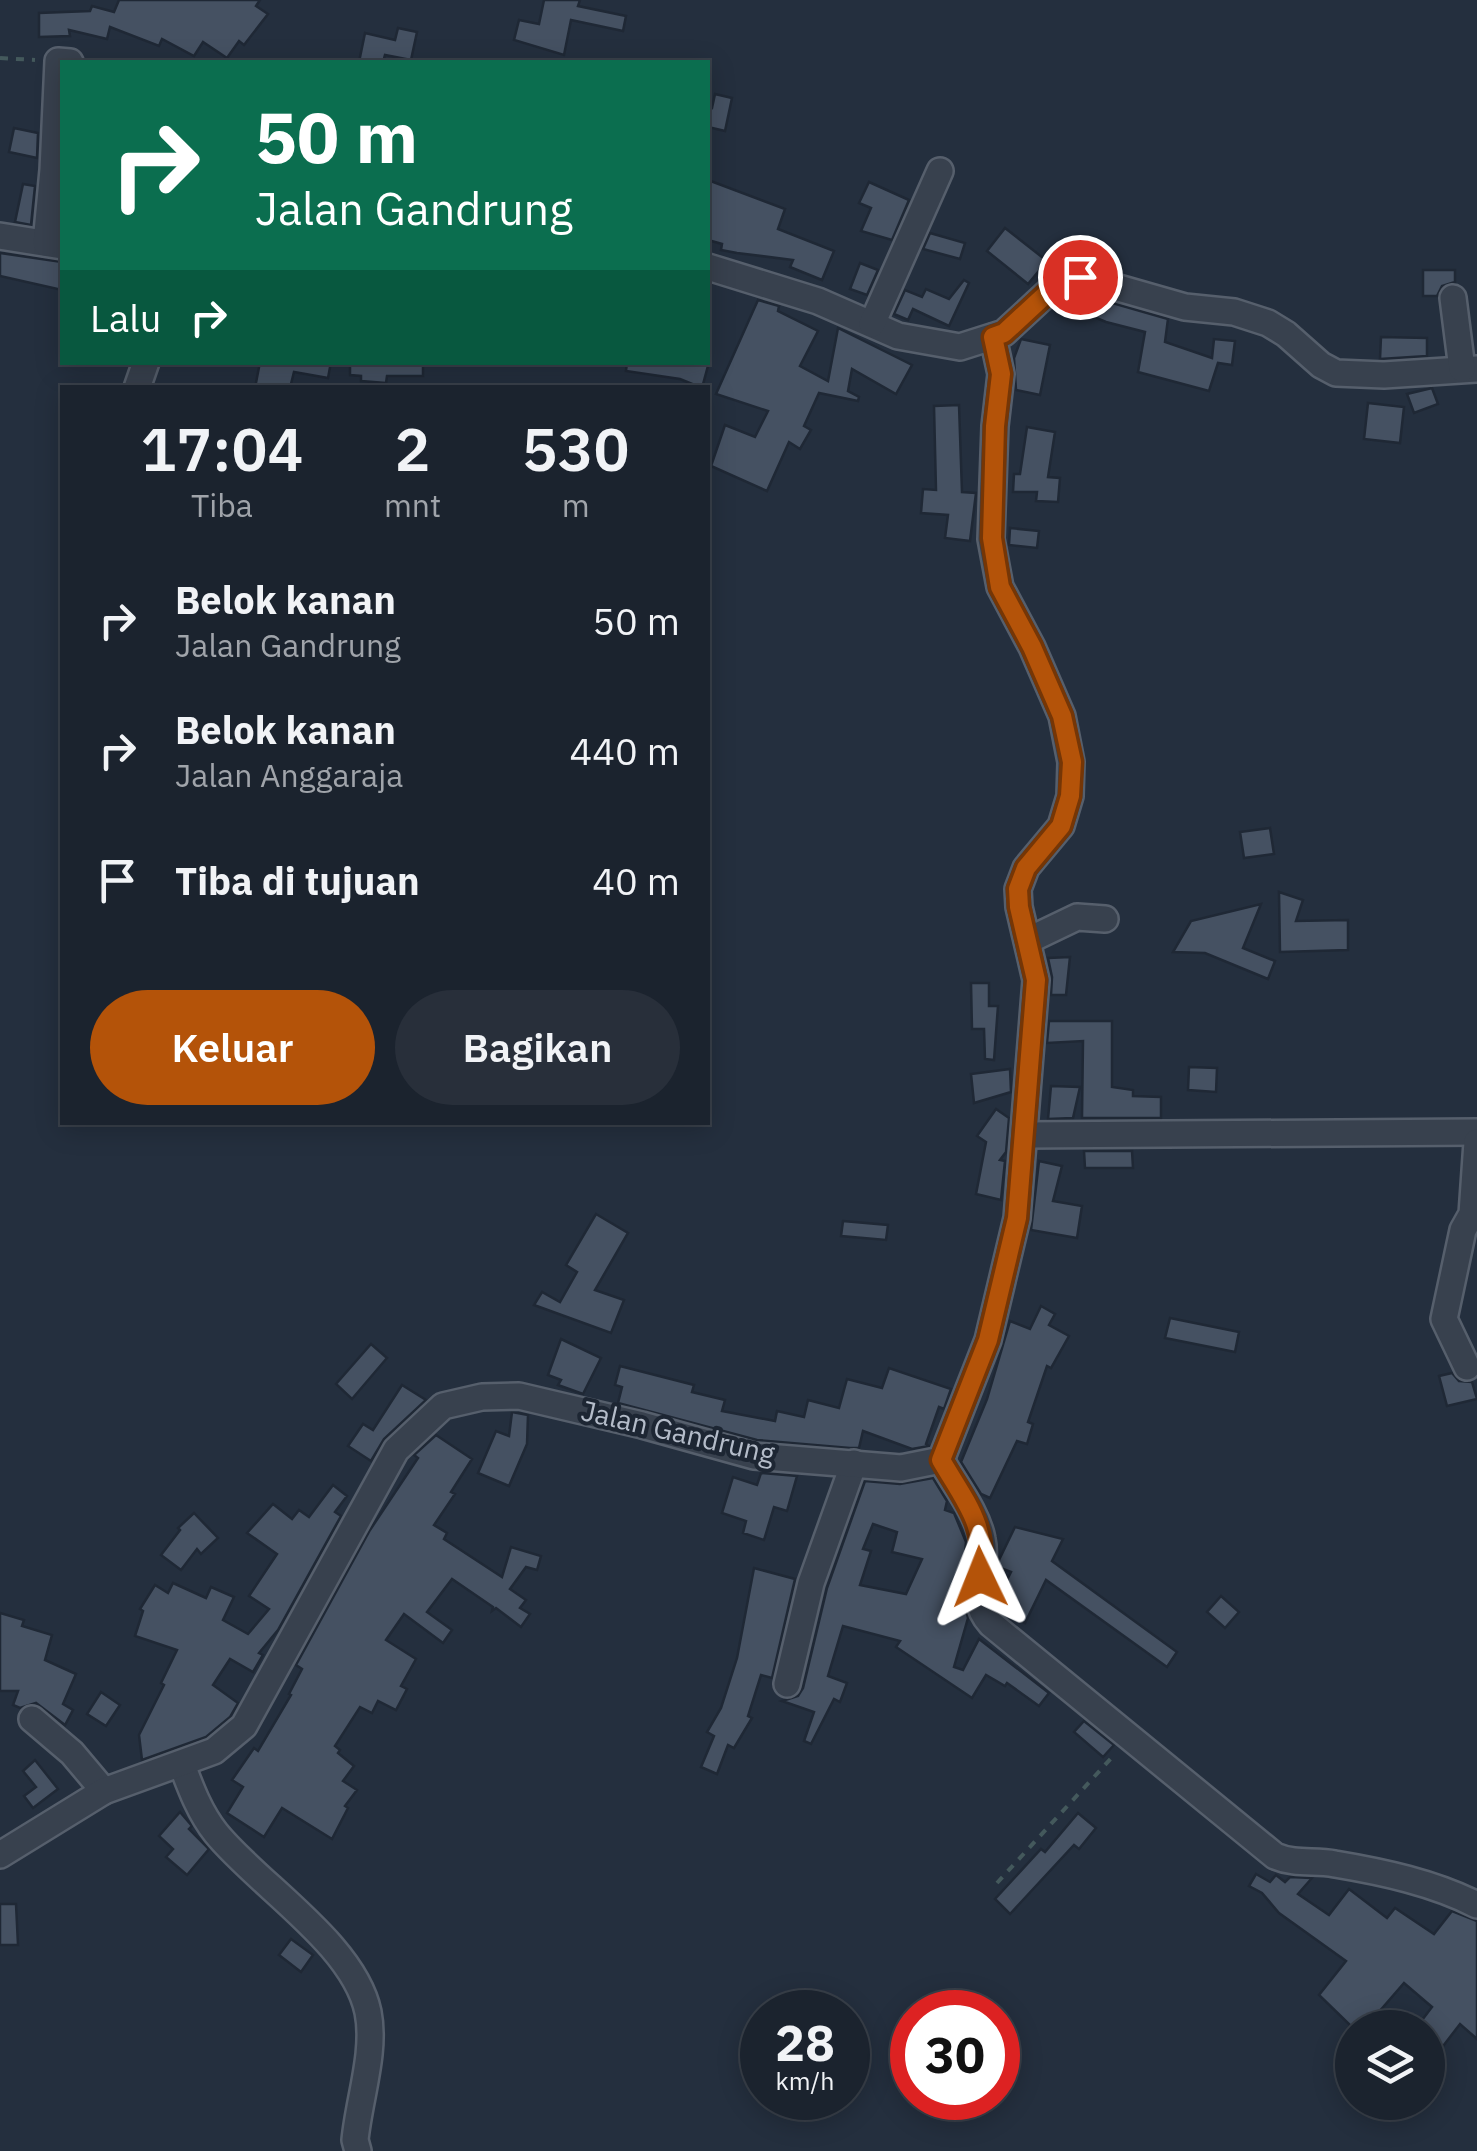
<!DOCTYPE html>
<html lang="id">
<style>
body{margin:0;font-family:"IBM Plex Sans",sans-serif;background:#282f3a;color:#f1f3f6;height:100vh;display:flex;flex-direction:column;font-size:38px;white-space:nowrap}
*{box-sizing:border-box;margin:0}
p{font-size:32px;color:#a0a4aa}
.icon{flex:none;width:55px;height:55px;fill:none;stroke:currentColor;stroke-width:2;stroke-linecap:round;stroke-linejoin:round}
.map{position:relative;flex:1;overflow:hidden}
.drawer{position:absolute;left:60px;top:385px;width:650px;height:740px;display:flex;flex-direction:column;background:#1b232e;border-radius:0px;box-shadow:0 5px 25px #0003,0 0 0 2px #39404a}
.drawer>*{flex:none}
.hud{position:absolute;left:60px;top:60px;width:650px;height:305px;border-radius:0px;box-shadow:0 5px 25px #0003,0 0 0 2px #39404a;background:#0b6e4f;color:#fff;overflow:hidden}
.controls{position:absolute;left:1335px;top:2010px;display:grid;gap:20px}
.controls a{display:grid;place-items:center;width:110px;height:110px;border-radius:50%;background:#1b232e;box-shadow:0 5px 25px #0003,0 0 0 2px #39404a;font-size:50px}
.speed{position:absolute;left:740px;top:1990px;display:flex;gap:20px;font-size:50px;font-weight:700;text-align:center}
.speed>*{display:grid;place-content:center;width:130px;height:130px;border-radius:50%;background:#1b232e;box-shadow:0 5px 25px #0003,0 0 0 2px #39404a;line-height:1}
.speed small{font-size:25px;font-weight:400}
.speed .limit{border:15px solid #d22;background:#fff;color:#111}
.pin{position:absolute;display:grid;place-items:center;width:85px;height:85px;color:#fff;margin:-42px;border:5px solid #fff;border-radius:50%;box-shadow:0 2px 10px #0007}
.me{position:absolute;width:110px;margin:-55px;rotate:358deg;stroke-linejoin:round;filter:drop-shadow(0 0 8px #0008)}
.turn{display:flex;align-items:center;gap:35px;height:210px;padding:0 30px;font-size:45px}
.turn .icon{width:130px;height:130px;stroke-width:2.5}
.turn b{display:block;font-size:70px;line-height:85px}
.then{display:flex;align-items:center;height:95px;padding:0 30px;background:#0003;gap:20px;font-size:38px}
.eta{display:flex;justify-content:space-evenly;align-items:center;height:170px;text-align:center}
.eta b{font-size:60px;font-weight:600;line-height:70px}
.primary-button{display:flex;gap:20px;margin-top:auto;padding:20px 30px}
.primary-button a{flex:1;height:115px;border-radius:60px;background:#b45309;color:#fff;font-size:40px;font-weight:600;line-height:115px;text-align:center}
.primary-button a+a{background:#282f3a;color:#f1f3f6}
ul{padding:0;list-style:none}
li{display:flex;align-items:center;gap:30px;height:130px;padding:0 30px}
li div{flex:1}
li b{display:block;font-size:38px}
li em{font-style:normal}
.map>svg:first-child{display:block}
.building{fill:#455162;stroke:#1f2835;stroke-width:2.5;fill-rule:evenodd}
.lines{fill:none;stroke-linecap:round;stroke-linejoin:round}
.minor-casing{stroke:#565f6c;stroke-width:30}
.path{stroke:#44595c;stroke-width:4;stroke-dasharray:8 8;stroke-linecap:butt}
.minor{stroke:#38414e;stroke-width:25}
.route-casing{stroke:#753606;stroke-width:25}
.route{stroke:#b45309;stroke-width:18}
.labels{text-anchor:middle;stroke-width:8;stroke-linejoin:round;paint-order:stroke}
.street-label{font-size:28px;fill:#b4bcc9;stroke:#1d2633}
</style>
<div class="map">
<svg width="1477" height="2151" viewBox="0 0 1477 2151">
<rect width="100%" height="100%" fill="#242f3e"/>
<g class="building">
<path d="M119 0H260L256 6 268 14 244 45 239 41 227 58 203 42 194 56 162 39 159 46 110 27 107 39 69 30 70 36 39 37V13L90 11 92 6 114 12Z"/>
<path d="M544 0H580L578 6 626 16 623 31 571 20 564 55 514 40 519 20 539 24Z"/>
<path d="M398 28 417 32 411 60 385 55 383 62H359L365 33 395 40Z"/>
<path d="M715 94 732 98 725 131 708 127V107L712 108Z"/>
<path d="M14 128 38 133 37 158 9 152Z"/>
<path d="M708 180 785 209 778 229 834 251 822 280 790 267 793 260 737 253 721 250 722 244 708 240Z"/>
<path d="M869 182 909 200 892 240 861 231 871 208 859 203Z"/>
<path d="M23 184 35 186 31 225 15 222Z"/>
<path d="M1005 228 1047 261 1028 284 987 251Z"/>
<path d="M930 233 965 243 960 259 923 249Z"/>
<path d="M0 253 62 262V290L0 276Z"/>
<path d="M860 263 878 270 867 295 850 289Z"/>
<path d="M1423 270H1455V282L1442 286 1437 296H1423Z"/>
<path d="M964 280 969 283 949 326 913 309 908 320 894 314 905 290 922 297 926 289 949 299Z"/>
<path d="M1088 296 1168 319 1165 342 1212 358 1214 339 1235 341 1232 365 1218 363 1209 391 1138 372 1145 332 1106 322 1082 312Z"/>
<path d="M758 300 779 306 778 311 818 331 800 366 828 381 838 328 912 365 896 394 852 369 848 391 859 397 858 401 819 393 804 426 811 430 800 449 789 442 767 491 711 466 725 425 755 437 768 411 716 394Z"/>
<path d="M1381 337 1427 338V356L1380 359Z"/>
<path d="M1021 339 1050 345 1040 395 1016 390 1014 358Z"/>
<path d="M260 362H331L328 378 294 372 290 388H255Z"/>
<path d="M350 362H423V376H387L386 383 361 381V376L350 375Z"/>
<path d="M627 362H709L702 388 680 379 626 371Z"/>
<path d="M1432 388 1438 404 1414 413 1407 394Z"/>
<path d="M1368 403 1404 407 1400 443 1364 439Z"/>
<path d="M959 405 962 492 976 493 970 541 945 538 948 515 921 513 923 489 936 490 934 406Z"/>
<path d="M1027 427 1055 432 1048 477 1060 478 1058 502 1036 501 1037 492H1013L1014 474H1020Z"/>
<path d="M1010 528 1039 531 1037 548 1009 545Z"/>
<path d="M1270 828 1274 854 1244 858 1240 832Z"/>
<path d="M1279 892 1303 900 1296 921 1348 920V950L1280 952Z"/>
<path d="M1261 904 1243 948 1275 961 1268 979 1205 953 1173 952 1191 921Z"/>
<path d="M1070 957 1066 995H1051L1052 977 1048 958Z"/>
<path d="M971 983H989V1006H998L994 1060 985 1059 984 1029H972Z"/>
<path d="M1049 1021H1112V1087L1133 1090V1096L1161 1097V1118H1082L1083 1041 1047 1043Z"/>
<path d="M1189 1067 1217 1068 1216 1092 1188 1090Z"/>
<path d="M1010 1069 1011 1092 974 1103 971 1074Z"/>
<path d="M1051 1086 1080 1087 1073 1118 1048 1119Z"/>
<path d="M996 1109 1009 1118 1006 1152 1000 1160 1005 1161 1001 1200 976 1194 986 1142 977 1136Z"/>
<path d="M1084 1151H1132L1133 1168H1085Z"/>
<path d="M1039 1161 1062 1166 1053 1201 1082 1206 1077 1238 1031 1230Z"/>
<path d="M596 1214 628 1233 595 1290 624 1300 611 1333 534 1305 542 1292 560 1302 577 1272 566 1265Z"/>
<path d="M843 1221 888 1225 886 1240 841 1236Z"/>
<path d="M1041 1306 1055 1314 1049 1325 1069 1336 1051 1368 1047 1366 1028 1422 1033 1424 1027 1444 1017 1441 990 1498 981 1494 961 1462 987 1399 1010 1321 1030 1329Z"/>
<path d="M1170 1318 1239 1332 1235 1352 1165 1338Z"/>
<path d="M561 1339 601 1358 583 1394 558 1385 561 1380 548 1375Z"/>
<path d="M371 1344 387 1358 352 1399 336 1384Z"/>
<path d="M620 1366 694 1385 692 1392 725 1400 722 1411 775 1421 777 1411 804 1417 808 1400 839 1408 847 1379 882 1388 889 1368 951 1389 944 1409 939 1407 926 1444 929 1446 912 1449 863 1431 859 1448H850L757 1440 618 1403 622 1387 615 1385Z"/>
<path d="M1452 1373 1459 1381 1472 1382 1477 1399 1447 1406 1439 1376Z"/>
<path d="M402 1385 426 1400 384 1439 371 1461 348 1446 363 1424 373 1430Z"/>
<path d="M512 1412 528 1415 527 1444 509 1486 478 1473 496 1431 509 1436Z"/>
<path d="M436 1435 472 1459 451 1492 455 1494 434 1525 447 1533 444 1539 502 1577 511 1547 541 1556 537 1570 526 1567 510 1589 526 1600 520 1608 530 1614 521 1627 496 1608 492 1611 493 1607 452 1579 427 1612 452 1630 443 1643 404 1614 386 1640 416 1659 401 1686 407 1689 396 1710 378 1701 372 1713 360 1707 335 1746 340 1750 338 1753 354 1766 343 1781 357 1790 345 1806 348 1808 332 1839 282 1808 264 1837 227 1813 243 1787 232 1780 254 1748 258 1751 291 1695 289 1694 302 1669 296 1665 370 1530 418 1458 414 1455Z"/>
<path d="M761 1473 797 1476 787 1511 774 1507 764 1540 743 1533 746 1521 722 1513 733 1477 757 1485Z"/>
<path d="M933 1478 947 1501 945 1510 954 1513 966 1542 962 1595 968 1618 954 1667 963 1670 979 1639 1049 1693 1039 1706 1007 1683 1005 1686 986 1675 972 1698 896 1647 900 1641 843 1626 828 1676 847 1683 840 1702 834 1699 811 1744 804 1741 814 1712 782 1701 798 1696 803 1688 827 1588 865 1481 900 1484ZM873 1524 897 1532 892 1552 922 1559 906 1594 860 1585 871 1551 863 1549Z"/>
<path d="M333 1485 347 1496 335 1512 341 1516 278 1630 259 1653 263 1655 253 1672 230 1659 213 1685 238 1703 230 1717 206 1737 142 1760 139 1735 164 1685 161 1683 177 1650 135 1636 143 1611 140 1609 155 1585 168 1593 173 1583 206 1598 211 1587 234 1597 223 1620 248 1634 269 1609 249 1596 277 1554 247 1533 273 1504 292 1519 299 1510 309 1517Z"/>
<path d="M194 1513 218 1538 201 1554 197 1549 181 1570 161 1555 180 1530 178 1528Z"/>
<path d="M1015 1527 1063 1539 1052 1561 1177 1652 1167 1667 1046 1580 1025 1623 1003 1613 996 1602 1011 1572 998 1567 999 1560Z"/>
<path d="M754 1568 795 1579 772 1678 761 1675 748 1716 752 1718 734 1748 728 1745 717 1774 701 1767 714 1736 707 1732 721 1708 737 1658Z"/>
<path d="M1221 1596 1239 1612 1225 1628 1207 1612Z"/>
<path d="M0 1613 24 1620 22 1626 52 1635 45 1660 76 1674 63 1704 73 1710 65 1725 36 1703 20 1708 13 1705 18 1691H0Z"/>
<path d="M101 1692 120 1705 106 1726 87 1714Z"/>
<path d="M1084 1721 1114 1745 1103 1757 1074 1732Z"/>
<path d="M35 1760 58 1789 33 1808 24 1796 36 1787 23 1771Z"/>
<path d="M180 1812 192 1826 189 1829 209 1849 187 1875 166 1857 173 1849 159 1836Z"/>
<path d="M1078 1813 1096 1828 1079 1849 1074 1845 1010 1914 995 1899 1041 1849 1045 1852Z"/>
<path d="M1256 1874 1270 1882 1276 1875 1285 1882 1290 1877 1312 1878 1298 1894 1329 1915 1349 1889 1387 1918 1395 1908 1434 1934 1452 1911 1477 1921V2039L1460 2024 1437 2054 1428 2047V2028H1416L1432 2007 1404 1983 1365 2028H1353L1319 1995 1346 1961 1279 1913 1262 1893 1249 1886Z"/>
<path d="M0 1904H16L18 1945H0Z"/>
<path d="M291 1939 313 1955 301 1972 279 1955Z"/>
</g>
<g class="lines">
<defs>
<g id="minor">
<path d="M0 236 62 246"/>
<path d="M46 243 53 170 58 61 70 62"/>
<path d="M708 267 818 301 898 336 960 347 1004 333 1057 284 1080 277 1185 307 1234 312 1268 323 1286 334 1321 365 1336 373 1384 375 1477 369"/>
<path d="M1453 298 1462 369"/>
<path d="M872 324 940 171"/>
<path d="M137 388 146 362"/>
<path d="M1029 940 1077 917 1105 919"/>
<path d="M1026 1135 1477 1132"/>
<path d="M1467 1367 1444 1319 1463 1230 1472 1214 1477 1142"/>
<path d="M941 1460C955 1485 977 1512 982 1539 989 1572 965 1595 991 1624L1275 1856C1296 1865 1314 1860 1335 1864 1383 1872 1434 1883 1477 1905"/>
<path d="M787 1684 811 1583 854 1463"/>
<path d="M32 1719 72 1753 104 1791"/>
<path d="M182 1765C191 1789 200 1813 216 1833 258 1885 354 1944 368 2012 376 2052 359 2099 355 2140L358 2151"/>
<path d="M0 1855 104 1791 214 1751 244 1726 396 1450 443 1406 482 1397 519 1396 642 1425 754 1456 901 1468 941 1460 988 1340 1017 1218 1036 980 1019 907 1018 889 1026 868 1061 826 1070 796 1071 762 1062 716 1032 647 1000 587 991 539 995 426 1001 374 993 337"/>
</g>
</defs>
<use href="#minor" class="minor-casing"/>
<g class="path">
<path d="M0 58 35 60"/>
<path d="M602 62H620"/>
<path d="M708 77H712"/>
<path d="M997 1883 1115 1754"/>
</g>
<use href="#minor" class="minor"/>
</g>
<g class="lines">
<defs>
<path id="route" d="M980 1577C988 1526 966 1503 941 1460L988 1340 1017 1218 1036 980 1019 907 1018 889 1026 868 1061 826 1070 796 1072 762 1062 716 1032 647 1000 587 992 538 995 426 1001 374 993 337 1004 333 1057 284 1080 277"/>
</defs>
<use href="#route" class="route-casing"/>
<use href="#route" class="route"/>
</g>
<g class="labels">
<g class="street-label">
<text transform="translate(678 1432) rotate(13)" y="10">Jalan Gandrung</text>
</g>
</g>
</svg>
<div class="controls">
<a><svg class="icon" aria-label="layers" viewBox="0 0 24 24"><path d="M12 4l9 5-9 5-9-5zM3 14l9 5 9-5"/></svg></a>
</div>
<div class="speed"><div>28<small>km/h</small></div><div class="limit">30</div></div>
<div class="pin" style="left:1080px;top:277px;background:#d93025"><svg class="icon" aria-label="arrive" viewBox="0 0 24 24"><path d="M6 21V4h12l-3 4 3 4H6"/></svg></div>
<svg class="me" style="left:980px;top:1577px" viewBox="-20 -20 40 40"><path d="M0-17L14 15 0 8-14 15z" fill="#b45309" stroke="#fff" stroke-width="4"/></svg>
<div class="hud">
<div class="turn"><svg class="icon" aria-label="right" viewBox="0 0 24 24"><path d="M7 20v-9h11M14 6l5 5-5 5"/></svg><div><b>50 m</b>Jalan Gandrung</div></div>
<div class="then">Lalu<svg class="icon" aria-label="right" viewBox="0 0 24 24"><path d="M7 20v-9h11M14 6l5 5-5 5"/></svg></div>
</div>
<section class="drawer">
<div class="eta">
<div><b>17:04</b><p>Tiba</p></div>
<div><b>2</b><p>mnt</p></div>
<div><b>530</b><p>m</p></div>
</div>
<ul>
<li><svg class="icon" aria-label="right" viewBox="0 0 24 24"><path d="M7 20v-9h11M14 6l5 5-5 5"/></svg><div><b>Belok kanan</b><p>Jalan Gandrung</p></div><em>50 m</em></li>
<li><svg class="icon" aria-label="right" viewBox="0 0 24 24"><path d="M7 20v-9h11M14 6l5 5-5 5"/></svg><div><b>Belok kanan</b><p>Jalan Anggaraja</p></div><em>440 m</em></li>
<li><svg class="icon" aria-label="arrive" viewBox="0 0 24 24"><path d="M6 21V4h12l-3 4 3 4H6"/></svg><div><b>Tiba di tujuan</b></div><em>40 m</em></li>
</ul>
<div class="primary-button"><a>Keluar</a><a>Bagikan</a></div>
</section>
</div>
